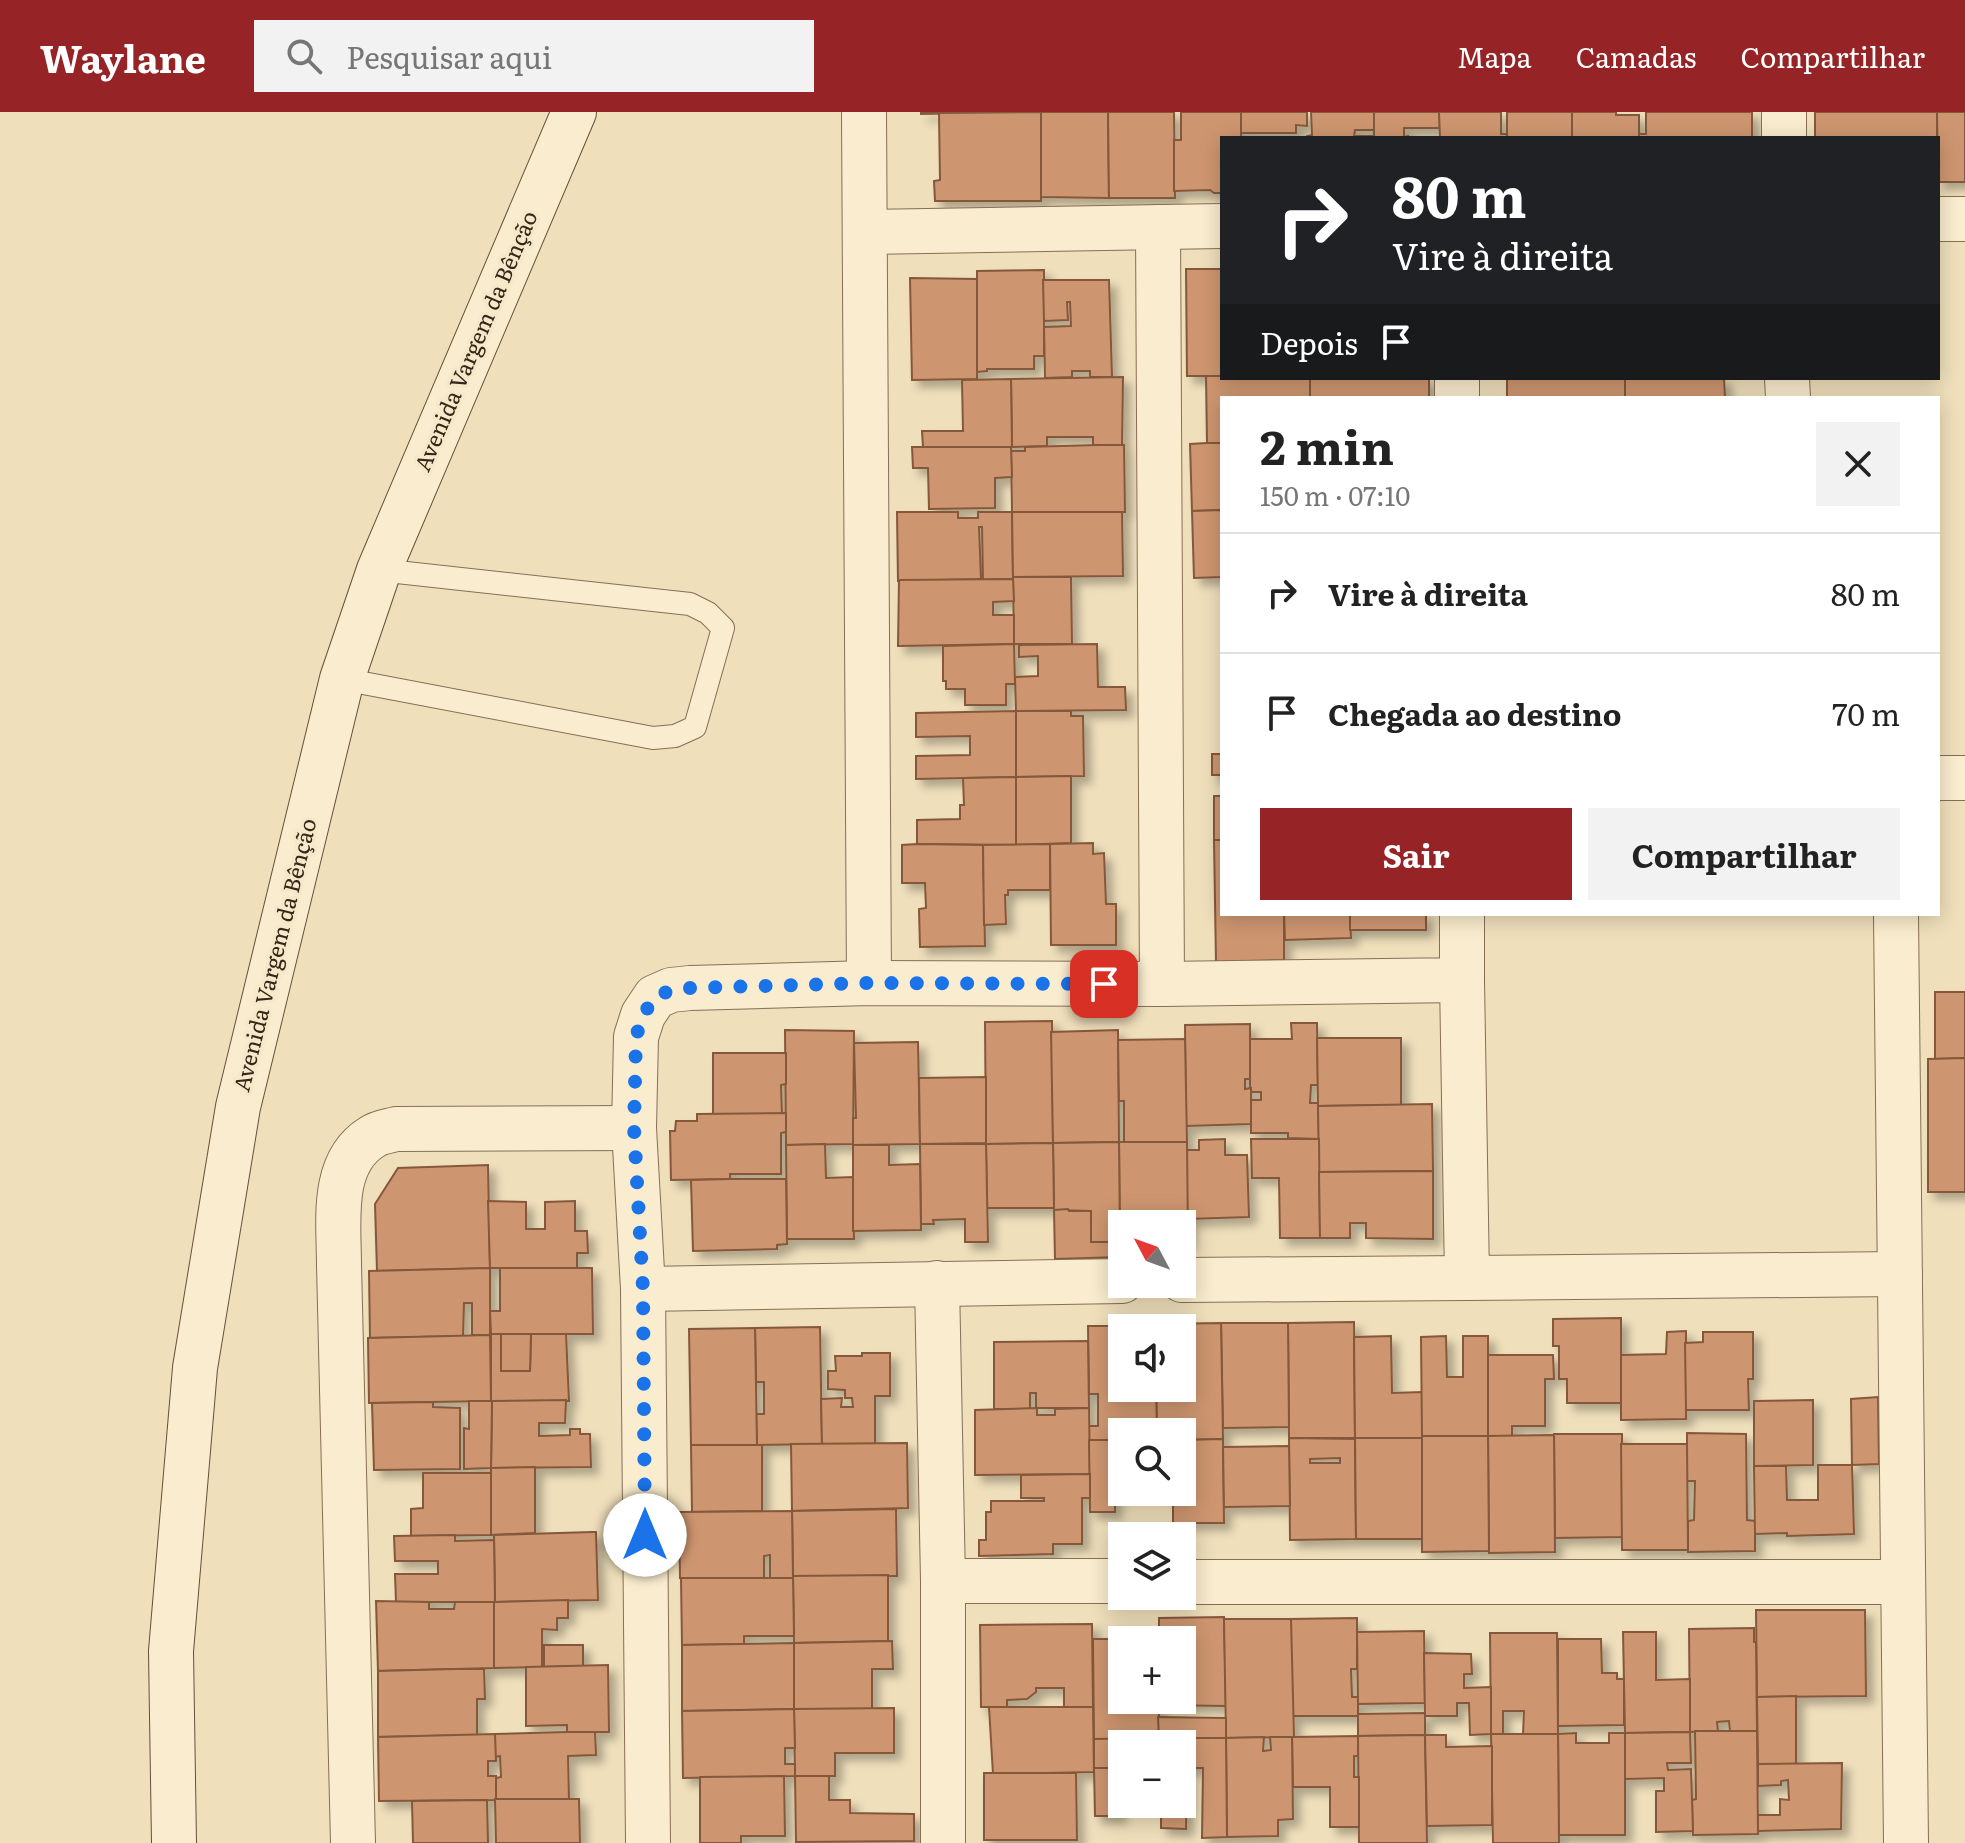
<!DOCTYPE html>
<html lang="pt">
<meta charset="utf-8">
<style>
body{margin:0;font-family:Literata,serif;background:#f2f2f2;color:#222;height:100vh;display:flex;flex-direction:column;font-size:30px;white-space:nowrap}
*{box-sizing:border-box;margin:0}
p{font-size:26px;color:#767676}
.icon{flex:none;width:44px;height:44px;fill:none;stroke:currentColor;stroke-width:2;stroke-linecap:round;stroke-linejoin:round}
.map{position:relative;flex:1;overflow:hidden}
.panel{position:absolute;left:1220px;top:284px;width:720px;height:520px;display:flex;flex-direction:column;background:#fff;border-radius:0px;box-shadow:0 4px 20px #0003}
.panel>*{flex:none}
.banner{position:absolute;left:1220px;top:24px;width:720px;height:244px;border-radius:0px;box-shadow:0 4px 20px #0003;background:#202124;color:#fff;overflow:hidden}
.needle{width:52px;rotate:311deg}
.fabs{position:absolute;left:1108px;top:1098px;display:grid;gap:16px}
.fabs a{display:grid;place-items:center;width:88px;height:88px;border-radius:0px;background:#fff;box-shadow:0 4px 20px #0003;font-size:40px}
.pin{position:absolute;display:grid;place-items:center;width:68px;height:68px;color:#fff;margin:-34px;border-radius:16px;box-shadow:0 4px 12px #0006}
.me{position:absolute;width:88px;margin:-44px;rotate:0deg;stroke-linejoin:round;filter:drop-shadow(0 0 6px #0008)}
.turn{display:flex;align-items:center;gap:28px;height:168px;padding:0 40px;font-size:36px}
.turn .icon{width:104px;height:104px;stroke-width:2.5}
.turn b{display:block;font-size:56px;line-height:68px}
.then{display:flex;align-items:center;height:76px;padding:0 40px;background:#0003;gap:16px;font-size:30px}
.round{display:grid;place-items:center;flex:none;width:84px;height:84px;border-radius:0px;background:#f2f2f2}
.summary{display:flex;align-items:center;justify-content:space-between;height:136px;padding:0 40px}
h1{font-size:48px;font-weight:700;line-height:60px}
.action{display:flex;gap:16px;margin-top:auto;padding:16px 40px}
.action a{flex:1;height:92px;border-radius:0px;background:#962325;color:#fff;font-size:32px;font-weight:700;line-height:92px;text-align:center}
.action a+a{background:#f2f2f2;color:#222}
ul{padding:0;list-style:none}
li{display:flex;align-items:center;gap:24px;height:120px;padding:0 40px;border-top:2px solid #e0e0e0}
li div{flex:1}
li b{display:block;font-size:30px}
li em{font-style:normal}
header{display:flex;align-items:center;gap:48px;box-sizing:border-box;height:112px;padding:0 40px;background:#962325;color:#fff}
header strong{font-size:38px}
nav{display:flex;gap:44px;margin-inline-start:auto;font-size:28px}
.search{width:560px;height:72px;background:#f2f2f2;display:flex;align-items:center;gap:20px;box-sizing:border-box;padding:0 28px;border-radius:0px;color:#767676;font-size:30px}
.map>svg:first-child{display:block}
.building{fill:#ce966f;stroke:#85583a;stroke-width:2;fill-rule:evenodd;filter:url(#shadow)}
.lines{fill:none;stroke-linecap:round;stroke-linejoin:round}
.lane-casing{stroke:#866f55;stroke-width:24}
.street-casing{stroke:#866f55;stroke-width:46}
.secondary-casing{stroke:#675038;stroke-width:46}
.lane{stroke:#faecce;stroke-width:22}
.street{stroke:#faecce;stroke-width:44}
.secondary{stroke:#faecce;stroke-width:44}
.route{stroke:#1a73e8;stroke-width:14;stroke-dasharray:0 25.2}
.labels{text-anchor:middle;stroke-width:7;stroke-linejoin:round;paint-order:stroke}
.street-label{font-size:22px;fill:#34271a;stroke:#f6e9ca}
</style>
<header>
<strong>Waylane</strong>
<div class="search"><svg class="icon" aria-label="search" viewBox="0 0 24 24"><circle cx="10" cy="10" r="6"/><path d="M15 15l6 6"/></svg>Pesquisar aqui</div>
<nav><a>Mapa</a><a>Camadas</a><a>Compartilhar</a></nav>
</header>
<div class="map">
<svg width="1965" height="1731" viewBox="0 0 1965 1731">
<defs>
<filter id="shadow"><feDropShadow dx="7" dy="7" stdDeviation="4" flood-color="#0004"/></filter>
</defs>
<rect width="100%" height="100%" fill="#efdfbb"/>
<g class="building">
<path d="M921 0H1041L921 2Z"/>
<path d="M1041 0H1108L1109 86 1041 85Z"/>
<path d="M1041 0V89H935L934 69 940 68 939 1Z"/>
<path d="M1108 0H1174L1175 86H1109Z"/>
<path d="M1181 0H1241V26H1222V81H1214L1210 78 1174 79V28H1181Z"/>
<path d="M1241 0H1307V14L1296 13V21H1241Z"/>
<path d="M1311 0H1374V18H1355L1354 24H1374V26H1307V24L1312 23Z"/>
<path d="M1374 0H1439L1440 16H1404V25L1408 24V26H1374Z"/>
<path d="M1439 0H1501V22H1507V26H1440Z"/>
<rect x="1507" y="0" width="65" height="26"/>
<path d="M1572 0H1616V3H1639V26H1572Z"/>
<path d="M1646 0H1752V26H1639V22H1646Z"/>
<rect x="1815" y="0" width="122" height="26"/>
<path d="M1937 0H1965V70H1938Z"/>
<path d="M1186 157H1222V264H1187Z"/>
<path d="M1044 158V244H1034V257H987V259L977 260V159Z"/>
<path d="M910 166 977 167V267L912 268Z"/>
<path d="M1043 168H1109L1112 265H1090V259H1072V265L1045 266 1044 215 1071 214 1070 190H1067L1068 208 1044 209Z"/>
<path d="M1206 264H1222V266H1310V286H1222V331H1207Z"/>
<path d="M1123 265 1122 333H1093V325H1047V334L1012 335 1011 267Z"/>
<rect x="1310" y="266" width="119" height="20"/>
<rect x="1507" y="266" width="118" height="20"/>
<path d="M1625 266H1724L1725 286H1625Z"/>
<path d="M1011 267 1012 335H923L922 319H963L962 268Z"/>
<path d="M1207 331H1222V398L1192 399 1190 332Z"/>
<path d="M1099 333H1124L1125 400H1012L1011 339H1025V335Z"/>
<path d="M912 335H1011L1012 365 995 366V396L929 397 928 356H913Z"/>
<path d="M1222 398V465L1194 466 1192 399Z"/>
<path d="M897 400H958V406H978V400H1012L1013 467 983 468 982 415H979L981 467 898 469Z"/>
<path d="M1012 400H1122L1123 464 1013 465Z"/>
<path d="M1013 465H1071L1072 532H1014Z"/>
<path d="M1013 467 1014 489 993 490V503H1014V532L898 534 899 468Z"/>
<path d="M1014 532 1015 572H1006V593H965V577H946V569H943V534Z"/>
<path d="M1097 532 1098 575H1125L1126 598 1016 599 1015 565 1038 564V544L1019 545V533Z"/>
<path d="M1016 599H1071V604H1083L1084 664 1016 665Z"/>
<path d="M1016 599V665L916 667V644L970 643V624L916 625V601Z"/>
<rect x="1212" y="642" width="10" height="21"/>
<path d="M1071 664V731L1016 733V665Z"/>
<path d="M1016 665V733L917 732V708L960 707V693H964L963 666Z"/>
<rect x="1214" y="684" width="8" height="44"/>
<path d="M1214 728H1222V802H1284V848L1216 850Z"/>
<path d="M1093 731V742L1104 741 1106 792H1116V833H1051L1050 732Z"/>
<path d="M917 732 983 733 985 834 920 835 919 797 926 796 925 771H902V733Z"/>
<path d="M1050 732V778H1008V783H1005L1006 812 984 813 983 733Z"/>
<path d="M1284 802H1350L1351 826 1285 828Z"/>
<rect x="1350" y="802" width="76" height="16"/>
<path d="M1935 880H1965V946L1935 947Z"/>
<path d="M1052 909 1053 1031 986 1032 985 910Z"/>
<path d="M1291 911H1317L1318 973H1311L1310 991H1318L1319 1027 1288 1026V1021H1251V988H1261V980H1250V927H1292Z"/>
<path d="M1250 912V967H1245V977L1251 976V1012L1186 1014 1185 913Z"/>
<path d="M785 918 854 919 853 1032 786 1033Z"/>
<path d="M1118 918 1119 1030 1053 1031 1051 920Z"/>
<path d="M1317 926H1401V993L1318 994Z"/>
<path d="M1185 927 1187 1030H1124V989H1119L1118 928Z"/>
<path d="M918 930 920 1032 853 1033V1006H856L854 931Z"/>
<path d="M713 941H786V972L781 973 782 1002H713Z"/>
<path d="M1965 946V1080H1928V947Z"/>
<path d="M986 965V1031L920 1032 919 966Z"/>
<path d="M1432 992 1433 1059 1319 1060 1318 994Z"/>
<path d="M786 1001V1020L781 1021V1062H730V1067L671 1068 670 1019H675L676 1009H697V1002Z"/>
<path d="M1225 1027V1043H1247L1249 1105 1187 1107 1186 1038H1199V1028Z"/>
<path d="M1251 1027H1319L1320 1126H1280L1279 1066H1252Z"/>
<path d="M1119 1030H1187L1188 1129 1182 1130V1112H1122V1132H1120Z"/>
<path d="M1119 1030 1120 1130H1091V1099L1054 1098 1053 1031Z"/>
<path d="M1053 1031 1054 1096H987L986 1032Z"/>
<path d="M825 1032 826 1066 853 1065 854 1127H787L786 1033Z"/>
<path d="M920 1032H986L988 1130H965V1107L933 1108 934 1112H921Z"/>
<path d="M853 1033H889V1053L920 1052 921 1118 853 1119Z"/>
<path d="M488 1053 490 1156 377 1159 375 1092 398 1056Z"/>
<path d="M1433 1059V1127L1366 1126V1111H1350V1126H1320L1319 1060Z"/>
<path d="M730 1067H786L787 1132 777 1133V1137L693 1139 691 1068Z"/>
<path d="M488 1089 526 1090V1117H545V1090L575 1089V1119H587L588 1141H577V1156H490Z"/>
<path d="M1068 1097 1069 1099H1091V1130H1120V1145L1055 1147 1054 1098Z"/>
<path d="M490 1156V1223H472V1191H464L463 1224 370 1226 369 1159Z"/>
<path d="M500 1156H592L593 1222H491L490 1199H500Z"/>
<path d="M1621 1206V1291H1567V1267H1559V1234H1553V1207Z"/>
<path d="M1354 1210 1355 1326H1289L1288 1211Z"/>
<path d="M1221 1211H1288L1289 1315 1223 1316Z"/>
<path d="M1221 1211 1223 1327 1182 1328V1320H1157L1156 1276H1182V1216H1155V1212Z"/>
<path d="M1088 1214H1155V1216H1122V1276H1156L1157 1320H1122V1328H1089V1314H1098V1282H1089Z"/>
<path d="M820 1215 822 1332 757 1333 756 1302H764V1270H756L755 1216Z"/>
<path d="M755 1216 757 1333H691L689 1217Z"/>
<path d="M1686 1219V1307L1621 1308V1243L1666 1242 1667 1220Z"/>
<path d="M1703 1220H1753V1267H1748L1749 1298H1686L1685 1231 1703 1230Z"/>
<path d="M491 1222H501V1259H530L531 1222H566L569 1289H491Z"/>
<path d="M501 1222H531L530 1259H501Z"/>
<path d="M490 1223 491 1289 369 1291 368 1226Z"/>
<path d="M1391 1224 1392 1281 1422 1280V1326H1355L1354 1225Z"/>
<path d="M1446 1224 1447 1265H1463V1224H1488V1324H1422L1421 1225Z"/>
<path d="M1088 1229 1089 1296H1036V1281H1030V1297H994V1230Z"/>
<path d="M862 1241H890V1284H875V1332H822L821 1287 842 1286 841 1295H853L852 1286H845V1278L828 1277V1259H836L835 1244H862Z"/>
<path d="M1488 1243H1553L1554 1267H1545V1314H1512V1324H1488Z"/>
<path d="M1878 1285 1879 1352 1852 1353 1851 1287Z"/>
<path d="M566 1288 565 1311H539V1324L570 1323V1317H580V1322H590L591 1355 491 1356 492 1289Z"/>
<path d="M1813 1288V1353L1754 1354V1289Z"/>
<path d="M469 1289H492L491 1356 464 1357V1316L469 1317Z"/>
<path d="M433 1290V1295L460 1296V1357L374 1358 372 1291Z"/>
<path d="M1037 1296V1303H1055V1297L1089 1296 1090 1362 975 1363V1298Z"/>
<path d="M1687 1321 1746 1322 1747 1408 1755 1409V1439L1688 1440V1409L1694 1408 1695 1369H1687Z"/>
<path d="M1554 1322H1622V1425L1555 1426Z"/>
<path d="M1554 1323 1555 1440 1489 1441 1488 1324Z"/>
<path d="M1422 1324H1488L1489 1439 1422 1440Z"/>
<path d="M1289 1326 1355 1327 1356 1427 1290 1428ZM1340 1346V1351H1310V1347Z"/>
<path d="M1355 1326H1422V1427H1356Z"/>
<path d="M1223 1327 1224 1411H1173V1380H1157H1182V1328Z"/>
<path d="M1089 1328H1122V1371H1115V1400H1090Z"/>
<path d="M907 1331 908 1396 792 1399 791 1332Z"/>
<path d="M1621 1332H1687L1688 1438H1622Z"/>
<path d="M691 1333H762V1399L692 1400Z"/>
<path d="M1289 1334 1290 1394 1224 1395 1223 1335Z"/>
<path d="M1818 1353H1852L1854 1422 1787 1424V1421L1755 1422 1754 1354H1786L1787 1388H1818Z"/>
<path d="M535 1355V1421L491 1423V1356Z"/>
<path d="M423 1361H491V1423L411 1424V1397L423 1396Z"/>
<path d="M1090 1362V1386H1082V1432H1053V1442L979 1444V1428H986V1400H991V1389H1044V1386H1021V1363Z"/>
<path d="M896 1397 897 1464H793L792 1399Z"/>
<path d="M792 1399 793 1466H770V1443L764 1444V1466H680L679 1400Z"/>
<path d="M592 1420H596L598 1488 495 1490 494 1423Z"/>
<path d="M455 1423V1429L494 1428 495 1490H396L395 1462H438V1449H395L394 1424Z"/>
<path d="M888 1463V1529L794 1531 793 1464Z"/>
<path d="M681 1466H793L794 1524H744V1532L682 1533Z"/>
<path d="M568 1488V1506H557V1518L542 1517V1555L494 1556V1490Z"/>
<path d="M376 1489 429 1490V1497H454L455 1490H494V1556L378 1559Z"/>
<path d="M1756 1498H1865L1866 1584 1757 1585Z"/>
<path d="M1224 1505 1226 1594 1159 1593V1588H1182V1528H1159V1506Z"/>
<path d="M1357 1506V1557H1351L1352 1585H1358V1604H1293L1290 1507Z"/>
<path d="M1224 1507H1291L1294 1625 1226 1626Z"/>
<path d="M1092 1512 1093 1595H1064V1576H1036V1580L1027 1587 1007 1588V1595H981L980 1513Z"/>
<path d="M1754 1516V1530H1756L1757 1619 1730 1620 1729 1609 1717 1610 1718 1619 1690 1620 1689 1517Z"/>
<path d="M1424 1519 1425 1591 1358 1592 1357 1520Z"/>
<path d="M1623 1520H1656V1568L1690 1567V1620L1625 1621Z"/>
<path d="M1490 1521H1557L1558 1622H1523L1524 1599H1503V1622H1491Z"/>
<path d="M1093 1527H1133L1122 1528V1588H1134V1591H1159V1627H1094Z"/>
<path d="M1558 1527H1601L1602 1561H1617V1567H1624V1613L1558 1614Z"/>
<path d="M892 1529 893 1557H872V1597H794V1531Z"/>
<path d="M794 1531V1597L682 1599V1533Z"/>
<path d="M544 1533H583V1554L544 1555Z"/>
<path d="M1424 1541 1471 1542 1472 1562H1464V1576L1491 1575V1622L1470 1623 1469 1591H1457V1604H1425Z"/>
<path d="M608 1553 609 1620H567V1613L526 1614V1555Z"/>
<path d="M455 1557H484L485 1587H477V1623L378 1625V1559Z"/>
<path d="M1796 1584V1652H1758L1757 1585Z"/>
<path d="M989 1595H1093L1094 1660 993 1662Z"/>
<path d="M894 1596V1641H835V1664H795L794 1597Z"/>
<path d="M794 1597 795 1636H785V1652H795V1664L683 1666 682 1599Z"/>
<path d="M1425 1601V1623L1358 1624V1602Z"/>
<path d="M1158 1605 1226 1606V1626L1159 1627Z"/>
<path d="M1695 1619H1757L1758 1722 1693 1723 1692 1688 1696 1687Z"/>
<path d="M567 1620H595L596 1643 568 1644 569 1687 496 1688V1666L501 1665 500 1644 495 1645V1622Z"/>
<path d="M1690 1620 1691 1651H1667L1668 1658 1691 1657 1693 1719 1656 1720V1679H1664V1666L1625 1667V1621Z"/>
<path d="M1576 1621V1631H1609V1621H1625V1723H1559L1558 1622Z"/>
<path d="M495 1622 496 1649H488V1664H496V1688L379 1689 378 1625Z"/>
<path d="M1491 1622H1558L1559 1731H1493Z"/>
<path d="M1425 1623 1427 1731H1359L1358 1624Z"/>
<path d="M1425 1623H1446V1635L1492 1634V1713L1427 1714Z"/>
<path d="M1358 1624V1644H1354V1665H1359V1715H1330V1675H1293L1292 1625Z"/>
<path d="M1264 1625 1263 1639 1271 1638 1270 1625H1292L1293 1707 1278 1708V1724L1227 1725 1226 1626Z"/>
<path d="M1160 1626H1226L1227 1725 1202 1726 1203 1656H1187L1186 1717 1161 1716V1692H1182V1632H1160Z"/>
<path d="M1160 1626V1632H1122V1656H1094V1627Z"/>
<path d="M1842 1651 1841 1717 1758 1719V1703H1780V1687L1789 1688 1788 1668 1781 1669V1673L1758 1674V1652Z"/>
<path d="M1094 1656H1119V1704H1095Z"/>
<path d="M984 1661H1076L1077 1728H984Z"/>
<path d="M784 1664 785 1724H741V1731H700V1665Z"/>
<path d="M795 1664H829V1688H850V1701L914 1702V1729L796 1730Z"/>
<path d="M495 1687H579L580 1731H496Z"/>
<path d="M487 1688 488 1731H413L412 1689Z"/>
</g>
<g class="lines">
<defs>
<path id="lane" d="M342 567 653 626 675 624 695 615 723 516 708 501 690 492 379 458"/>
<g id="street">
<path d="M864 0 869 871"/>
<path d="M1784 0V26"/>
<path d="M1938 107H1965"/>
<path d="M1158 115 1162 872"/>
<path d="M866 120 1222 114"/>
<path d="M1457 266V286"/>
<path d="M1787 266 1788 286"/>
<path d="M1938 666H1965"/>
<path d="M1896 802 1906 1731"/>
<path d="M1462 868 1467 1166 1900 1162"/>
<path d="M1182 1168 1467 1166"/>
<path d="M937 1171 943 1469V1731"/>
<path d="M643 1177 1122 1169"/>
<path d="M943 1469H1122"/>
<path d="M1182 1470H1903"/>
<path d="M353 1731 339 1153C339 1110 330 1051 372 1025 379 1020 389 1019 396 1017L634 1016"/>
<path d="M648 1731 643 1177 634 1016 636 925 643 903 655 885 671 878 690 876 869 871 1162 872 1462 868V802"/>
</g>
<path id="secondary" d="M174 1731 171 1539 195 1256 238 995 342 567 379 458 574 0"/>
</defs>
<use href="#lane" class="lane-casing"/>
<use href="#street" class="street-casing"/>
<use href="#secondary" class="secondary-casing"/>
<use href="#lane" class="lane"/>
<use href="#street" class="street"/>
<use href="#secondary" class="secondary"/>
</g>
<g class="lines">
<path class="route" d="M645 1423 643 1177 634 1016 636 925 643 903 655 885 671 878 690 876 869 871 1104 872"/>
</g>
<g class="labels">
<g class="street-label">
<text transform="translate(476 229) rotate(-67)" y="8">Avenida Vargem da Bênção</text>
<text transform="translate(275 843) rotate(-76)" y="8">Avenida Vargem da Bênção</text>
</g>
</g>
</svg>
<div class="fabs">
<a><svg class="needle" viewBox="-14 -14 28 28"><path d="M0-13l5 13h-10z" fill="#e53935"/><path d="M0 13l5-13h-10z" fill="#767676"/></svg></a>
<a><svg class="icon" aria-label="sound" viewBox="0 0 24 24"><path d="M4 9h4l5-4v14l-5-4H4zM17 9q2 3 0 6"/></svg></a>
<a><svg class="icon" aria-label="search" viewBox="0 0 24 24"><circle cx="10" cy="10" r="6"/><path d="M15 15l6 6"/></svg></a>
<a><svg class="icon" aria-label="layers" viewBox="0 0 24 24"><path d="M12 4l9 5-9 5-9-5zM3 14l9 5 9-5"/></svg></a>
<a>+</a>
<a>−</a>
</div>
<div class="pin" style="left:1104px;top:872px;background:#d93025"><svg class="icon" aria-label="arrive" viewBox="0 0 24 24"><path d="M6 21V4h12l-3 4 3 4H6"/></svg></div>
<svg class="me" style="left:645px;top:1423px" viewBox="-20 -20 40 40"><circle r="19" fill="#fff"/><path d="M0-13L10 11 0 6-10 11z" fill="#1a73e8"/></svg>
<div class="banner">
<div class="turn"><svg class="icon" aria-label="right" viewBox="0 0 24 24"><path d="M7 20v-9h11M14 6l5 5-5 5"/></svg><div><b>80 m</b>Vire à direita</div></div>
<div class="then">Depois<svg class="icon" aria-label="arrive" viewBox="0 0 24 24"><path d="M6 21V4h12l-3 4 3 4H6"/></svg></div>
</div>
<section class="panel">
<div class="summary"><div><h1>2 min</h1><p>150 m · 07:10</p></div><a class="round"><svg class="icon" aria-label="close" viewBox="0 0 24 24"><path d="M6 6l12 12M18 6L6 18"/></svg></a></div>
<ul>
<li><svg class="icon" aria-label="right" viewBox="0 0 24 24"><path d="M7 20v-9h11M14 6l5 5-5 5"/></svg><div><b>Vire à direita</b></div><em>80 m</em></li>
<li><svg class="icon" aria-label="arrive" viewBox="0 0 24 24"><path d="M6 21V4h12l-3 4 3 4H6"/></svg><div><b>Chegada ao destino</b></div><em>70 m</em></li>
</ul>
<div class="action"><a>Sair</a><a>Compartilhar</a></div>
</section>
</div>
